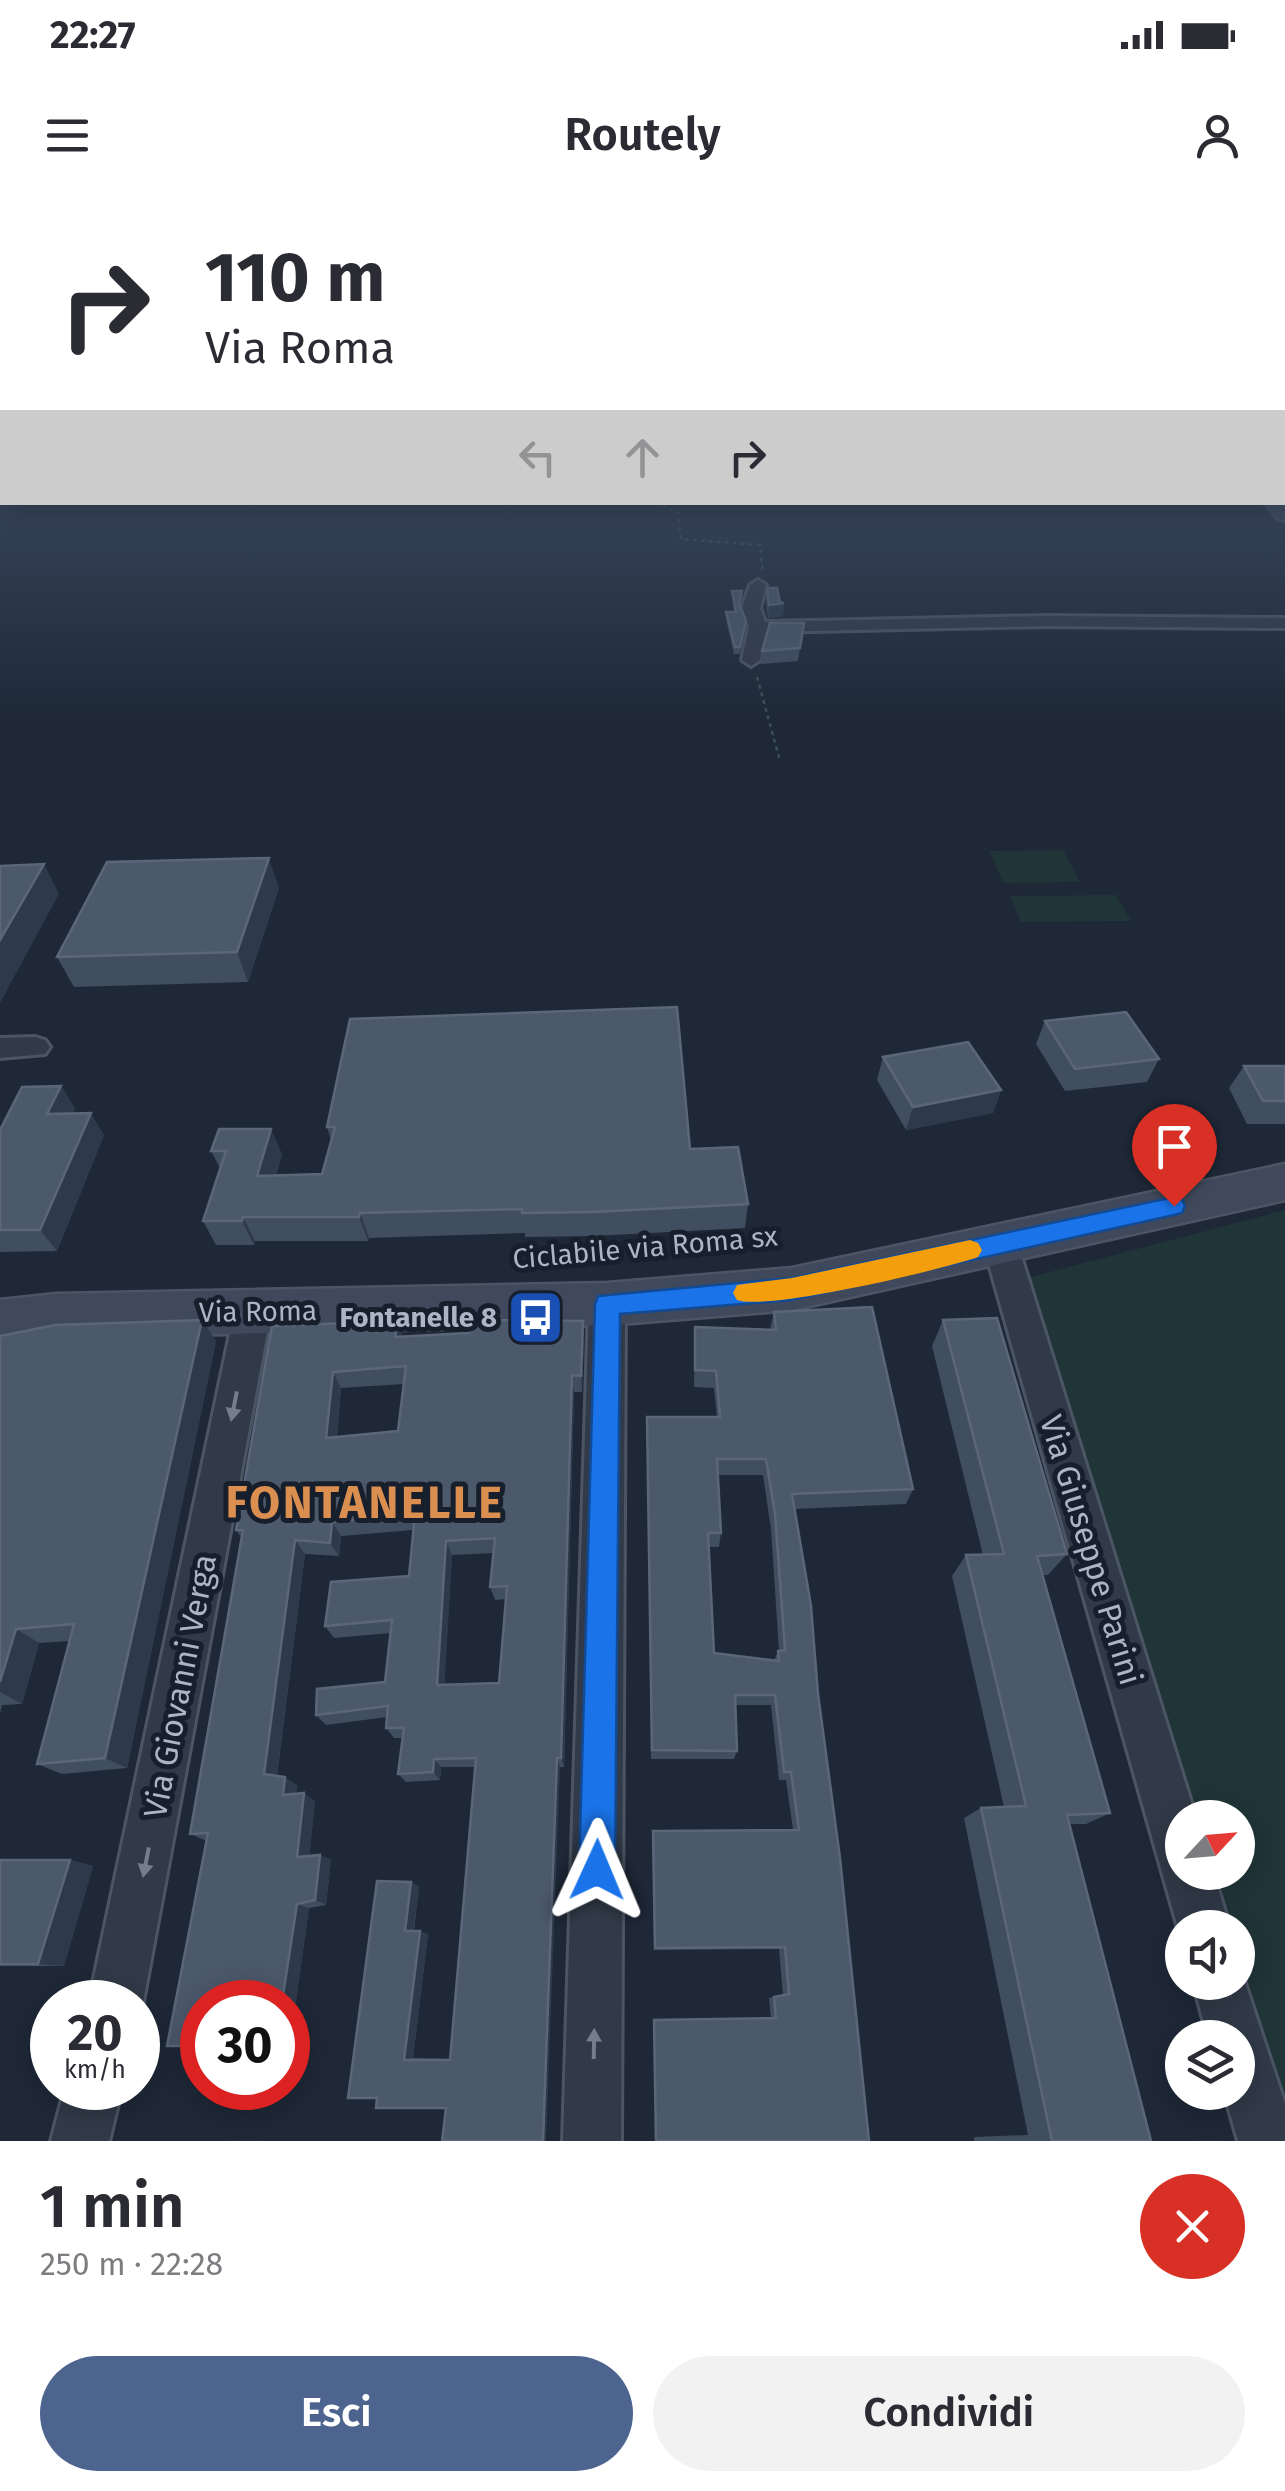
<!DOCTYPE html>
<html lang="it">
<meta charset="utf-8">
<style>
body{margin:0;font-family:"Fira Sans",sans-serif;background:#f2f2f3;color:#2b2b33;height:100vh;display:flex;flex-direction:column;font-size:38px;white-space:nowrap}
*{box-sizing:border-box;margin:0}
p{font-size:32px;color:#7c7c81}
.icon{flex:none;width:55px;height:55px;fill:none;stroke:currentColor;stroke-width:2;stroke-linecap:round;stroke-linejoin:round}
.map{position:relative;height:1941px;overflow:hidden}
.sheet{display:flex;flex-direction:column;background:#fff;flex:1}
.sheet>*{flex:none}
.hud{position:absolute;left:0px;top:0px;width:1285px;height:305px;box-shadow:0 5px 25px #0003;background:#fff;color:#2b2b33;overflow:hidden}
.needle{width:65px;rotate:64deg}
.tools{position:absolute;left:1165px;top:1600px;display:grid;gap:20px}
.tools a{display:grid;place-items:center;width:90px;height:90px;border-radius:50%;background:#fff;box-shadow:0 5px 25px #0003;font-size:50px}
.speed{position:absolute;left:30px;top:1780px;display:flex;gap:20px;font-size:50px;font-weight:700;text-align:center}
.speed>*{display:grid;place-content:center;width:130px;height:130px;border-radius:50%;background:#fff;box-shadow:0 5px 25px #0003;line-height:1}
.speed small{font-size:25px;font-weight:400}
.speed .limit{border:15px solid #d22;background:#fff;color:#111}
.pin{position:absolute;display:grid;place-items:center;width:85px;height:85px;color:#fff;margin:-102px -42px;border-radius:50% 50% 50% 0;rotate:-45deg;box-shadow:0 0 10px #0007}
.pin .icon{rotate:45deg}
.me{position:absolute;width:110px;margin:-55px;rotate:1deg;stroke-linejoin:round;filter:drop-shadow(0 0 8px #0008)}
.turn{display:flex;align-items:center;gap:35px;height:210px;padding:0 40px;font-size:45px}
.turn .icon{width:130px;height:130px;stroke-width:2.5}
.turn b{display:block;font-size:70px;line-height:85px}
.lanes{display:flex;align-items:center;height:95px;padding:0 40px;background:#0003;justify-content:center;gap:50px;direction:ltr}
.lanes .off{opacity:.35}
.round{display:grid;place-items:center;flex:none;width:105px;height:105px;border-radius:52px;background:#f2f2f3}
.overview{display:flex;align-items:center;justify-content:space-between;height:170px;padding:0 40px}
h1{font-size:60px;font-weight:600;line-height:75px}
.cta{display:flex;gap:20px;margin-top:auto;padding:20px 40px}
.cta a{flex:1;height:115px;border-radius:60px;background:#4d648f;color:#fff;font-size:40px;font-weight:600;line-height:115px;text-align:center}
.cta a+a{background:#f2f2f3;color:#2b2b33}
.status{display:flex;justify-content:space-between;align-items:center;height:70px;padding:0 50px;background:#fff;direction:ltr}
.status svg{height:28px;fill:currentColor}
header{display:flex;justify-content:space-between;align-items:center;height:130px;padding:0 40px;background:#fff;font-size:45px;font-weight:600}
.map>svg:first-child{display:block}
.green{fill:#203538}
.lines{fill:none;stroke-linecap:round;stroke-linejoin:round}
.street-casing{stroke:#4c5563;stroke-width:6}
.secondary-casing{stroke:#4c5563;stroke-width:5}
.path{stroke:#3a5153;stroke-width:2.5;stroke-dasharray:4 4;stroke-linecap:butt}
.street{fill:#313a48;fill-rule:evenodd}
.secondary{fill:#3f495b;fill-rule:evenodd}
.wall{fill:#414e60;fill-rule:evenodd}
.shaded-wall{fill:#2e3a4b}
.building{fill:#4c596b;stroke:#5b6779;stroke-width:2.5;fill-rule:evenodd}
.oneway{fill:#747e8d}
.route{fill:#1a73e8;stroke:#114b97;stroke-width:2.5}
.slow{fill:#f59e0b}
.labels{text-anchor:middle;stroke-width:10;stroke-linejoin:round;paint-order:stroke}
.street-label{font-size:28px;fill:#abb5c5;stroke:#171f2c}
.poi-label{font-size:28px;font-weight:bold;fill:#abb5c5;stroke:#171f2c;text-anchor:end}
.near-street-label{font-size:32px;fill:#abb5c5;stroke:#171f2c}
.near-district-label{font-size:45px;font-weight:bold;letter-spacing:2.5px;fill:#da8e50;stroke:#171f2c}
</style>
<div class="status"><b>22:27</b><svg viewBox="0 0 49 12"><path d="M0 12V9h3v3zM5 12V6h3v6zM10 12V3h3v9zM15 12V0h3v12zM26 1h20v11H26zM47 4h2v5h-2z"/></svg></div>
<header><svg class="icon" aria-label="menu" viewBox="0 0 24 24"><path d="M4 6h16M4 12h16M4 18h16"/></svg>Routely<svg class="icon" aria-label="person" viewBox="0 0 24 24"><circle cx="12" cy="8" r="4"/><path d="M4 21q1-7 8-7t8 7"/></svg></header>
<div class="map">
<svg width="1285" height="1941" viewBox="0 0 1285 1941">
<rect width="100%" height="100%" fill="#1e2837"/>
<g class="green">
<path d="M1063 650 1080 682 1004 683 989 651Z"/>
<path d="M1116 695 1131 721 1021 722 1010 696Z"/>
<path d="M1285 1010V1916L1238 1762V1728L1227 1727 1210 1673 1238 1672V1618L1193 1617 1027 1078Z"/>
</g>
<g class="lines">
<defs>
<g id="street">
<path d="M758 380 766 385 760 408 765 422 1046 416 1285 418V428L1046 426 766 432 760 460 751 466 742 460 749 427 742 408 750 385Z"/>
<path d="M35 837 45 840 50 847 45 854 0 858V838Z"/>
<path d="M1000 1029 1012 1033 1017 1043 1196 1618H1182V1672H1213L1230 1728H1182V1740L1178 1728 983 1043 988 1033Z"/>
<path d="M607 1089 620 1093 625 1104 621 1941H563L589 1104 594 1093Z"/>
<path d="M253 1094 266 1099 271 1110 143 1802 138 1816V1802H89L235 1110 240 1099Z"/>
<path d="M1238 1762 1285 1904V1941H1238L1224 1892H1238V1838H1208L1193 1782H1238Z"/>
<path d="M65 1888H122L109 1941H51Z"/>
</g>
<g id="secondary">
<path d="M1282 299 1285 302V321L1278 319 1264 302H1282Z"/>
<path d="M1285 964V1000L792 1110 607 1125 56 1138 0 1144V1100L56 1094 607 1083 792 1068Z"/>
</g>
</defs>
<use href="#street" class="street-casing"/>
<use href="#secondary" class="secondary-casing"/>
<g class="path">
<path d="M655 302 678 312 681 339 760 345 763 373"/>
<path d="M757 477 780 561"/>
</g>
<use href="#street" class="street"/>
<use href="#secondary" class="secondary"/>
</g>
<g class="wall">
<rect x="0" y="250" width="2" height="51"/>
<path d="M767 388 780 403H784L783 416 768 418 766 401Z"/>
<path d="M732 391 742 397 740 405 745 427 740 454H734L726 419V412H734Z"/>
<path d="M804 423 798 461 761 464 762 451Z"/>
<path d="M279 688 248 782 74 787 57 757Z"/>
<path d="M1045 821 1159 859 1147 882 1065 891 1036 844Z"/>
<path d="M883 857 1001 890 993 913 906 930 877 880Z"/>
<path d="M1244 866H1285V924H1247L1229 888Z"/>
<path d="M61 886 75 909 73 913 104 935 57 1051 0 1052V930Z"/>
<path d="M327 927 690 949 748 1004 745 1028 594 1036 525 1037V1033L369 1038 368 1041H255L254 1045H216L203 1021 220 968 211 951 282 954 276 975 322 974 331 940Z"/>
<path d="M774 1112 913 1289 906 1304 795 1309 869 1941 771 1818 769 1798 783 1795 779 1749 654 1750 653 1631 793 1630 786 1580H779L771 1505H735L737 1551 734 1559H651L647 1217H717L714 1188 694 1187 695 1127 770 1129ZM718 1275H763L771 1329 779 1451H778L774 1461 714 1453 709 1347H719L721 1333Z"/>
<path d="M202 1120 216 1141 127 1568 62 1574 37 1564 70 1441 39 1443 22 1504 2 1505 0 1514V1136Z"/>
<path d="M943 1120 1067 1354 1048 1375H1043L1110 1613 1086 1624H1070L1151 1941H974V1937L1028 1935 964 1618 981 1608 1004 1607 952 1376 966 1355H983L932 1146Z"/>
<path d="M583 1121 584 1138 582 1192H574L564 1567H560L446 1908H376L419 1686 414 1731 428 1734 413 1858 450 1859 475 1567H441L440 1580 406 1582 398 1574 403 1538H394L386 1528 387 1517 326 1525 316 1515 385 1482 391 1433 334 1438 325 1426 409 1376 413 1330 341 1336 339 1356 305 1354 277 1576 297 1585 296 1594 315 1601 309 1656 320 1655 331 1660 326 1705 309 1708 290 1844 207 1641 190 1634 242 1338 236 1330 272 1126 403 1137 469 1133ZM404 1184 398 1231 337 1237 341 1188ZM493 1353 490 1387 495 1400 506 1399 499 1483 444 1485 452 1355Z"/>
<path d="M0 1660H70L93 1666 64 1766H0Z"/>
</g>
<g class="shaded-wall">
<path d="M784 403 783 416 768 418 769 405Z"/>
<path d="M269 658 279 688 248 782 237 752Z"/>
<path d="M44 664 59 694 0 803V740Z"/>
<path d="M61 886 75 909 62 936 47 914Z"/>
<path d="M1001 890 993 913 906 930 913 907Z"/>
<path d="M91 913 104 935 57 1051 40 1030Z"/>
<path d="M271 929 282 954 268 1000 257 976Z"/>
<path d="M360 1013 369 1038 368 1041 359 1017Z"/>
<path d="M243 1017 255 1041 254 1045 242 1021Z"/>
<path d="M202 1120 216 1141 127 1568 105 1558Z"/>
<path d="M398 1121 404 1139 395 1137Z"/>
<path d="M583 1121 584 1138 582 1192 581 1176Z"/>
<path d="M333 1172 341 1188 335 1253 326 1238Z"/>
<path d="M572 1175 574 1192 564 1567 561 1558Z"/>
<path d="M332 1322 341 1336 339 1356 330 1343Z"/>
<path d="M295 1340 305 1354 276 1582 264 1574Z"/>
<path d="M446 1341 452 1355 444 1495 437 1485Z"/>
<path d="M16 1429 39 1443 22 1504 0 1492V1482Z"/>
<path d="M557 1558 560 1567 546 1941H543Z"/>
<path d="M434 1559 441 1567 440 1580 433 1572Z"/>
<path d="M285 1577 297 1585 295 1603 283 1595Z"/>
<path d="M304 1593 315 1601 309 1663 297 1657Z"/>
<path d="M320 1655 331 1660 326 1705 315 1700Z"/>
<path d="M70 1660 93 1666 64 1766 38 1764Z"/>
<path d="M411 1682 419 1686 413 1734 405 1731Z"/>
<path d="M297 1704 309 1708 290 1844H288V1802H282Z"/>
<path d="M420 1731 428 1734 413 1858 404 1860Z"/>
</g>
<g class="building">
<rect x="0" y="250" width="2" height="29"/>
<path d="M767 388H777L780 403H784L769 405Z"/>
<path d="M732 391H742L739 403 746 421 740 447H735L726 412H736Z"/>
<path d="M770 423H804L800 448 762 451Z"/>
<path d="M269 658 237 752 57 757 107 662Z"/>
<path d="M44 664 0 740V666Z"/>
<path d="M677 807 690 949 738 947 748 1004 593 1012 522 1013V1009L360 1013 359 1017H243L242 1021H203L226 951H211L219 929H271L257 976 322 974 335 927H327L350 819Z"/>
<path d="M1126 812 1159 859 1075 869 1045 821Z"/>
<path d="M968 842 1001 890 913 907 883 857Z"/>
<path d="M1244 866H1285V901H1263Z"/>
<path d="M61 886 47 914 91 913 40 1030H0V930L22 887Z"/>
<path d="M872 1107 913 1289 792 1294 811 1406 818 1494 840 1658 869 1941H656L654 1820 776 1818 774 1797 789 1794 785 1747 655 1748 653 1631 799 1630 791 1572H784L775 1495H735L737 1551 652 1550 647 1217H720L716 1171 695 1170V1127L776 1130 774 1112ZM717 1259H766L775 1314 785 1450 778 1451 779 1461 714 1453 708 1333H721Z"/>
<path d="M997 1118 1067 1354 1037 1356 1110 1613 1067 1615 1151 1941H1052L981 1608 1026 1606 966 1355 1004 1354 943 1120Z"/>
<path d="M202 1120 105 1558 37 1564 74 1424 16 1429 0 1482V1136L55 1125Z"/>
<path d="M471 1120 583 1121 581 1176 572 1175 561 1558H557L543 1941H442L446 1908H376L377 1898H348L377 1681 411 1682 405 1731H420L404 1860H450L476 1558 434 1559 433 1572 398 1574 404 1528H386L388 1506 316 1515 317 1489 385 1482 392 1420 325 1426 331 1382 409 1376 415 1314 332 1322 330 1343 295 1340 264 1574 285 1577 283 1595 304 1593 297 1657 320 1655 315 1700 297 1704 282 1802H202V1846H167L208 1633 190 1634 243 1330H236L272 1126 398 1121 395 1137 469 1133ZM406 1166 398 1231 326 1238 333 1172ZM495 1338 490 1387 507 1386 499 1483 437 1485 446 1341Z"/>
<path d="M0 1660H70L38 1764H0Z"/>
</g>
<defs><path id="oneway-solid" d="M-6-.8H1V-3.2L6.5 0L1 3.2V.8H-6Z" transform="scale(2.5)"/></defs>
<g class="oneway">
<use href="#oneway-solid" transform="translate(234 1206) rotate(101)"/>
<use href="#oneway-solid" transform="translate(146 1662) rotate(101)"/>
<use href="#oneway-solid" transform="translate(594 1844) rotate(-89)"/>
</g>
<linearGradient id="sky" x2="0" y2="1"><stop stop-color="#10161e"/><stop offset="0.48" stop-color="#3b485e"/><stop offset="1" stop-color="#3b485e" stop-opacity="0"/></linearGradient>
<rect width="1285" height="522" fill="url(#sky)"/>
<path class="route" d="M1174 997 1182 999 1185 1006 1182 1013 1174 1015 792 1100 620 1114 615 1670 610 1683 597 1688 584 1683 579 1670 595 1104 598 1096 792 1078Z"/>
<path class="slow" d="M970 1040 978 1043 982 1050 978 1057C941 1070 768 1111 737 1100L733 1093 737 1085 792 1078Z"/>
<defs>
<symbol id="bus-square" viewBox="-11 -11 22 22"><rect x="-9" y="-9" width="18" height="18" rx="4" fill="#1a4fb4" stroke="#171f2c"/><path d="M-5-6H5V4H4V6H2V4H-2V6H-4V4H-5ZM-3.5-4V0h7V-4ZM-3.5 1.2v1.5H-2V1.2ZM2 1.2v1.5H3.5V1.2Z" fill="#fff"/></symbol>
</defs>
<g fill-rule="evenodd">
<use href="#bus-square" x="504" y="1086" width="63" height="63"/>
</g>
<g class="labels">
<g class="street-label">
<text transform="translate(645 1047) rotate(-5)" y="10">Ciclabile via Roma sx</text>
<text transform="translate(258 1111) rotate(-1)" y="10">Via Roma</text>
</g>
<g class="poi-label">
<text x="497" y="1127">Fontanelle 8</text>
</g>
<g class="near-street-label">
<text transform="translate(1091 1350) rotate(73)" y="11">Via Giuseppe Parini</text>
<text transform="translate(180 1486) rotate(-79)" y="11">Via Giovanni Verga</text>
</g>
<g class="near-district-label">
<text x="365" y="1318">FONTANELLE</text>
</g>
</g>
</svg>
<div class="tools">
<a><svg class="needle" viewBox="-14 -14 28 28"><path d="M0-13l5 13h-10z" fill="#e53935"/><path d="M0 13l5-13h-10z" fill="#7c7c81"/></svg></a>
<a><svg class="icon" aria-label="sound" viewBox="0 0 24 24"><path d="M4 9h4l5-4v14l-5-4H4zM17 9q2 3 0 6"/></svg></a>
<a><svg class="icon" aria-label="layers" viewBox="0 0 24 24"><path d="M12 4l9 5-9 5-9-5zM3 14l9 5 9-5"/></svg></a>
</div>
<div class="speed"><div>20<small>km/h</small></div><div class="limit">30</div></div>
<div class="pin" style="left:1174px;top:1006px;background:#d93025"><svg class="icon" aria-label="arrive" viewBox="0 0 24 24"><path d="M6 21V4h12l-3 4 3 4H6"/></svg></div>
<svg class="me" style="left:597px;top:1670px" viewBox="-20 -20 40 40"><path d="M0-17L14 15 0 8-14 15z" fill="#1a73e8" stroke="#fff" stroke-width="4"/></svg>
<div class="hud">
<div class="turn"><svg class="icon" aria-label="right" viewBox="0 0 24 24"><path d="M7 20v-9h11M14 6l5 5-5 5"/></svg><div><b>110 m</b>Via Roma</div></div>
<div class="lanes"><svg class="icon off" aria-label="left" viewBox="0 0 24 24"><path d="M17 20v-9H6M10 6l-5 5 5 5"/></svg><svg class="icon off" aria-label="ahead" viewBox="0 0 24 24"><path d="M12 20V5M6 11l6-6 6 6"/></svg><svg class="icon" aria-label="right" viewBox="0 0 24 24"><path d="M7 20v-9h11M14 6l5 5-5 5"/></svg></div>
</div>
</div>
<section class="sheet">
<div class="overview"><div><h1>1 min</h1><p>250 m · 22:28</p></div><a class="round" style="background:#d93025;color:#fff"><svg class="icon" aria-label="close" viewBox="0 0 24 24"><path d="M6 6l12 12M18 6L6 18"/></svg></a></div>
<div class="cta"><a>Esci</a><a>Condividi</a></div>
</section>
